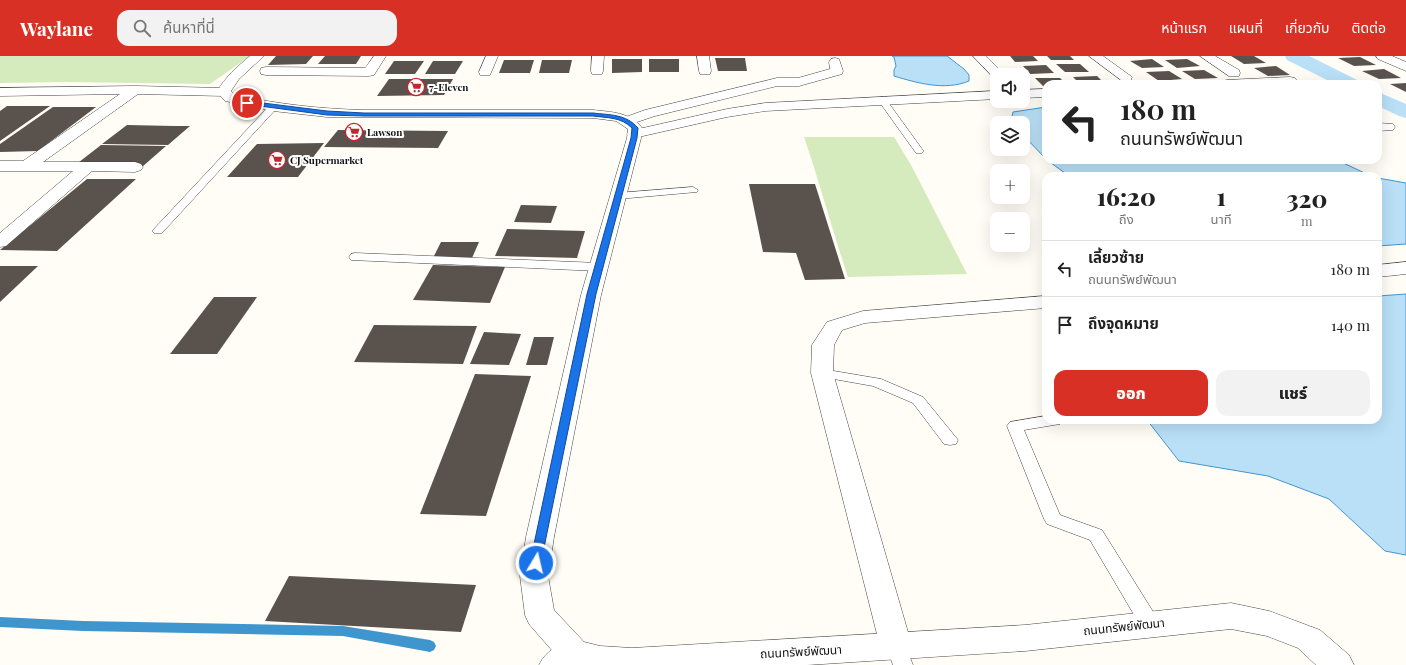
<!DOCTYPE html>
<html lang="th">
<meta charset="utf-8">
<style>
body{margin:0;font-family:"Playfair Display","Noto Sans Thai",serif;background:#f2f2f2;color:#222;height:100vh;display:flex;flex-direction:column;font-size:15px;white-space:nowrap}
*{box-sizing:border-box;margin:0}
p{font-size:13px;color:#767676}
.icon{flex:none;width:22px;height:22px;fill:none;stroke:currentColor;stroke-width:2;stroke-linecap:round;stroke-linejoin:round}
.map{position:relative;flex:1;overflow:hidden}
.details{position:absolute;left:1042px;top:116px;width:340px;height:252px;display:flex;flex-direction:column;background:#fff;border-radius:12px;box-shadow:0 4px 16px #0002}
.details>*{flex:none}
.banner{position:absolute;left:1042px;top:24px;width:340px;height:84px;border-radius:12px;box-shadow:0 4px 16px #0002;background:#fff;color:#222;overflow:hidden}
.buttons{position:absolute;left:990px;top:12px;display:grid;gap:8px}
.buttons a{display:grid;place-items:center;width:40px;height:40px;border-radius:8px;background:#fff;box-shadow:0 4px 16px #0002;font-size:20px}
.pin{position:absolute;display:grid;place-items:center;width:34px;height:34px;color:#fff;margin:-17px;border:2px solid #fff;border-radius:50%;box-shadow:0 1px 4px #0007}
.me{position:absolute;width:44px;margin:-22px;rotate:9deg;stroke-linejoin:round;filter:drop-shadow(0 0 3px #0008)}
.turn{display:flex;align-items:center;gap:14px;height:84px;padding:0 12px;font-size:18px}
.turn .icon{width:52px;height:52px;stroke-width:2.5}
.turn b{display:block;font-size:28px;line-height:34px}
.eta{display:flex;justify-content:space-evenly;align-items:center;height:68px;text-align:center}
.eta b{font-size:24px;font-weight:800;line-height:28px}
.primary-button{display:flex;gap:8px;margin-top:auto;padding:8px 12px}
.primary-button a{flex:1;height:46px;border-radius:12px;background:#d93025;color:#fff;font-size:16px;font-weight:800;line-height:46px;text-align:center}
.primary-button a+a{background:#f2f2f2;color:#222}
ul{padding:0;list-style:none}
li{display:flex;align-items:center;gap:12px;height:56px;padding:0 12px;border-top:1px solid #e0e0e0}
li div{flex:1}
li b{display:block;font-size:15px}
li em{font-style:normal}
header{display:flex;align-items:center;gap:24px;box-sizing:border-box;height:56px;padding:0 20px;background:#d93025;color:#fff}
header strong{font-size:19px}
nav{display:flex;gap:22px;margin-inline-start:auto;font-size:14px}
.search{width:280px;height:36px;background:#f2f2f2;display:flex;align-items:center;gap:10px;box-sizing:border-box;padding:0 14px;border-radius:12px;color:#767676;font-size:15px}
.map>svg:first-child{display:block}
.green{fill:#d5ebbd}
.water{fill:#b9e0f7;stroke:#3f96cf}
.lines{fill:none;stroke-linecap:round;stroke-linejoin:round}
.stream{fill:#3f96cf;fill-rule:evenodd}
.canal{fill:#b9e0f7;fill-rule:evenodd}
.building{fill:#5a524d}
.service-casing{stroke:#444;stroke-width:1}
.minor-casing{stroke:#444;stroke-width:1}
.tertiary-casing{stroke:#444;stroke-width:1}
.service{fill:#fff;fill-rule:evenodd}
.minor{fill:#fff;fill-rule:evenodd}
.tertiary{fill:#fff;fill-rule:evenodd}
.route{fill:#1a73e8;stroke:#114b97}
.labels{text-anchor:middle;stroke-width:4;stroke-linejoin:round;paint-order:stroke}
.far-poi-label{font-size:10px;font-weight:bold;fill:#111;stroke:#fff;text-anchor:start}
.street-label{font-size:12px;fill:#111;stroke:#fff}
</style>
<header>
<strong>Waylane</strong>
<div class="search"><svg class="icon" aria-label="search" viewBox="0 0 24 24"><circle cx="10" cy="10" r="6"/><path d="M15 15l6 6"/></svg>ค้นหาที่นี่</div>
<nav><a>หน้าแรก</a><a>แผนที่</a><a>เกี่ยวกับ</a><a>ติดต่อ</a></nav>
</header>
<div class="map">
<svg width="1406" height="609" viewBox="0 0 1406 609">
<rect width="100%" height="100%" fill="#fffdf5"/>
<g class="green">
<path d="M0 0H250L210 28 63 26 0 27Z"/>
<path d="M804 81H894L911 109 967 218 848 221C832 174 820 127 804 81Z"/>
</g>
<g class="water">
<path d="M892 0H947L964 13 969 19V25C945 35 917 27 894 20V14L896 10 894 1Z"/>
<path d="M1046 51V103L1023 79V67H1012L1011 65 1013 56Z"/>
<path d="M1047 104H1337L1371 120H1069Z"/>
<path d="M1378 122 1406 127V188L1378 190Z"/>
<path d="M1406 238V499L1385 495 1329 443 1268 420 1179 405 1147 364H1378V240Z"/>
</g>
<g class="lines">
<path class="stream" d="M0 561 83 565 343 570 430 584 434 586 436 590 434 594 430 596 343 580 83 575 0 571Z"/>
<g class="canal">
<path d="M1285 0H1309L1357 24 1360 28H1335L1287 4Z"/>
<path d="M1378 36 1406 48V62L1399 60 1378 50Z"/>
</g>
</g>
<g class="building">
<path d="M276 0H313L306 8 268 9Z"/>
<path d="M325 0H361L356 8H318Z"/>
<path d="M1010 0H1033L1038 5 1015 6Z"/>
<path d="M1047 0H1070L1074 4H1051Z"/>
<path d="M1231 0H1254L1266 7 1244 8Z"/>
<path d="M1360 1 1376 9 1354 10 1338 2Z"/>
<path d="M715 2H745L747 15H718Z"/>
<path d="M612 3H642V16L612 17Z"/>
<rect x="649" y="3" width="30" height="13"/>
<path d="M1152 3 1164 11 1142 12 1130 5Z"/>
<path d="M1187 3 1200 10 1177 12 1165 4Z"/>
<path d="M504 4H534L530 17H499Z"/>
<path d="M542 4H572L569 17H539Z"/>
<path d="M394 5H424L415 18H385Z"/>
<path d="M433 5H463L455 18H425Z"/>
<path d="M1056 8H1080L1089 16H1065Z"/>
<path d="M1046 9 1054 17 1030 18 1023 10Z"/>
<path d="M1276 10 1290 19 1268 20 1254 12Z"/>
<path d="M1384 13 1401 22 1379 23 1362 15Z"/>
<path d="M1204 14 1218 22 1195 23 1182 15Z"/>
<path d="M1169 15 1182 23 1159 25 1146 16Z"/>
<path d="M1097 20 1105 28H1080L1073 21Z"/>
<path d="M1035 22H1060L1066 28H1046V31H1044Z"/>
<path d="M389 23H453L444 39 377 40Z"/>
<path d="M1406 27V36L1390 28Z"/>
<path d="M7 50H50L0 85V55Z"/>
<path d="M53 51H96L38 95 0 96V88Z"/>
<path d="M127 69 174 70H190L168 89 102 88Z"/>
<path d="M338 74 448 75 438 92 324 91Z"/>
<path d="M324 87 298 121H227L257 88Z"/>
<path d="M101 89 166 90 142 111 74 110Z"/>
<path d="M87 123H136L57 195 0 194Z"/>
<path d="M749 128H815L845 223 805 224 796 197 763 196Z"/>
<path d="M521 149 557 150 551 167 514 166Z"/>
<path d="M507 173 585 175 577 202 495 200Z"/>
<path d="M441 186H479L472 202H433Z"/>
<path d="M433 209 505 211 490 247 413 244Z"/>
<path d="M0 210H38L0 246Z"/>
<path d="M214 241H257L217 298H170Z"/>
<path d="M374 269 477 270 463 308 354 306Z"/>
<path d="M484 276 521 278 509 309 470 308Z"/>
<path d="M534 281H554L547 309H526Z"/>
<path d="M475 318 531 320 486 460 420 458Z"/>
<path d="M289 520 476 529 461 576 265 565Z"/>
</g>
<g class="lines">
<defs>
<g id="service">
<path d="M882 41 885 42 922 93 924 95 922 97H916L878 44Z"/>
<path d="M273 48 276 49 277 51 276 53 162 177H154L152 175 154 173 270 49Z"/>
<path d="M693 131 698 134 697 136 618 143 613 140 618 137Z"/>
<path d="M355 197 599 207 603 208 605 211 603 214 599 215 351 204 349 201 351 198Z"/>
<path d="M822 313 881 323 923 341 958 384 956 388 950 389 944 388 913 347 873 330 817 320 815 317 817 314Z"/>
<path d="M1046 360V364H1063L1060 368 1024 374 1060 459 1102 474 1157 562 1160 568 1157 574 1150 576 1143 574 1090 484 1047 468 1044 463 1007 370 1010 366Z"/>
<path d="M896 581 903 584 913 609H893L886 590 889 584Z"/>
</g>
<g id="minor">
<path d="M374 0H386L374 19 369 20 266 19 261 18 260 15 261 12 266 11 365 12Z"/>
<path d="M486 0H498L490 19H480L479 16Z"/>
<path d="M592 0H604L603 15 602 18H592L591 15Z"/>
<path d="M697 0H709L711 15 710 18H700L699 15Z"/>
<path d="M973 0H986L1005 19H997V22H994Z"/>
<path d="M1089 0H1103L1132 21 1131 24H1121Z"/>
<path d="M1200 0H1215L1239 14 1240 17 1239 20H1229Z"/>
<path d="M1376 0H1392L1406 6V15L1378 3Z"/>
<path d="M835 2 839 3 843 15 842 18 799 30H777L655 60 628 69 623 68 621 65 623 62 645 54 777 22H798L830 13 829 6 831 3Z"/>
<path d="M1290 21 1295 22 1297 25 1295 28H1220L1222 25 1227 24Z"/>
<path d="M135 30 224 32 229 33 231 36 229 39 224 40 138 38 43 106H135L141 108 143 111 141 114 135 116 92 115 6 190 0 191V177L73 115H0V105H23L120 38 0 40V32Z"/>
<path d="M1046 33V41L1023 42V34Z"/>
<path d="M997 35V43L765 55 727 61 634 82 629 81 627 78 629 75 634 74 727 53 765 47Z"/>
<path d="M1378 67 1393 68 1395 71 1393 74 1378 75Z"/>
<path d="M1406 206V218L1378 221V209Z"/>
<path d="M1046 240V252L865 267 842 274 834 289 833 317 912 590 907 600 896 604 885 600 880 590 811 317 812 289 827 266 863 255Z"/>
<path d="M574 583 585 587 590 597 585 607 582 609H539C546 594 559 589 574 583Z"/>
</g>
<path id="tertiary" d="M250 0H264L239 23 231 35 235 39C278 48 320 53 364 54H593C610 56 631 56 642 72L641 82 601 239 554 481 548 520 554 554 584 586 600 590 632 592 1025 569 1231 547 1269 555 1320 574 1349 599 1354 609H1316L1298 592 1267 580 1231 573 1025 595 807 609H569L563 607 529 568 525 559 520 520 526 481 581 239 627 82 628 73 616 65 593 62 327 61 273 55 230 46 225 45 217 36C225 21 237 11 250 0Z"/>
</defs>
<use href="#service" class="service-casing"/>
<use href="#minor" class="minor-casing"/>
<use href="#tertiary" class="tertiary-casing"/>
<use href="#service" class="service"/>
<use href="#minor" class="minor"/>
<use href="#tertiary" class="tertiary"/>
</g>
<path class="route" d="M247 45 327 55 364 57H593C610 59 626 58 638 72L637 82 596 238 540 511 536 512 532 511 530 507 587 238 631 82 632 72C621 61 608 62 593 60H364L327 59 245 48 244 47Z"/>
<defs>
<symbol id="supermarket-ring" viewBox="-11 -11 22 22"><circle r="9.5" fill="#fff" stroke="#c4262e" stroke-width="1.5"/><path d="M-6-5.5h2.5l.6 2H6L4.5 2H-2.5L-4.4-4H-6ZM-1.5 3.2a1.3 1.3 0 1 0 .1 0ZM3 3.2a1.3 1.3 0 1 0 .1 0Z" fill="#c4262e"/></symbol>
</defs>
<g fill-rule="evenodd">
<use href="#supermarket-ring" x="406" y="21" width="20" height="20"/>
<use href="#supermarket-ring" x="344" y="66" width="20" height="20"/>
<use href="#supermarket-ring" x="267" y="94" width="20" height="20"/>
</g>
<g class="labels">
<g class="far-poi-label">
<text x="429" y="35">7-Eleven</text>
<text x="367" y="80">Lawson</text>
<text x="290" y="108">CJ Supermarket</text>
</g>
<g class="street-label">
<text transform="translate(1124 571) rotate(-6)" y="4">ถนนทรัพย์พัฒนา</text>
<text transform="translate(801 596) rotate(-3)" y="4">ถนนทรัพย์พัฒนา</text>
</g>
</g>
</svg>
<div class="buttons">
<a><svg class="icon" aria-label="sound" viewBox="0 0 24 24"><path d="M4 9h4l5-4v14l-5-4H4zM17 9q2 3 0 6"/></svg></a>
<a><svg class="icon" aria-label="layers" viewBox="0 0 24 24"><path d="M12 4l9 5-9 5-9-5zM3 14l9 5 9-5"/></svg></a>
<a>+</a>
<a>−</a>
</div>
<div class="pin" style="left:247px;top:47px;background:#d93025"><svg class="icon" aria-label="arrive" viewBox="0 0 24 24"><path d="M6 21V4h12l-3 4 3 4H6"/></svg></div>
<svg class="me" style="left:536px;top:507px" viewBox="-20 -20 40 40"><circle r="17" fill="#1a73e8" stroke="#fff" stroke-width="3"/><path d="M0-11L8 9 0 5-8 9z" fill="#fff"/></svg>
<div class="banner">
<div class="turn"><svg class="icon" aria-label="left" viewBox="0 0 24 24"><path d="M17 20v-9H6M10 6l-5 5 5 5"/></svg><div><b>180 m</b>ถนนทรัพย์พัฒนา</div></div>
</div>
<section class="details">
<div class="eta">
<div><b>16:20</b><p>ถึง</p></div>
<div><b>1</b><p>นาที</p></div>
<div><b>320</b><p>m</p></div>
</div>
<ul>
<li><svg class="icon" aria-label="left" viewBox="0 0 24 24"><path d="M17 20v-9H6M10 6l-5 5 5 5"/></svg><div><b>เลี้ยวซ้าย</b><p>ถนนทรัพย์พัฒนา</p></div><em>180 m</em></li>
<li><svg class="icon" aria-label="arrive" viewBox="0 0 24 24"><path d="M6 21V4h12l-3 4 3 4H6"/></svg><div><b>ถึงจุดหมาย</b></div><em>140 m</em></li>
</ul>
<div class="primary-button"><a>ออก</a><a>แชร์</a></div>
</section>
</div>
